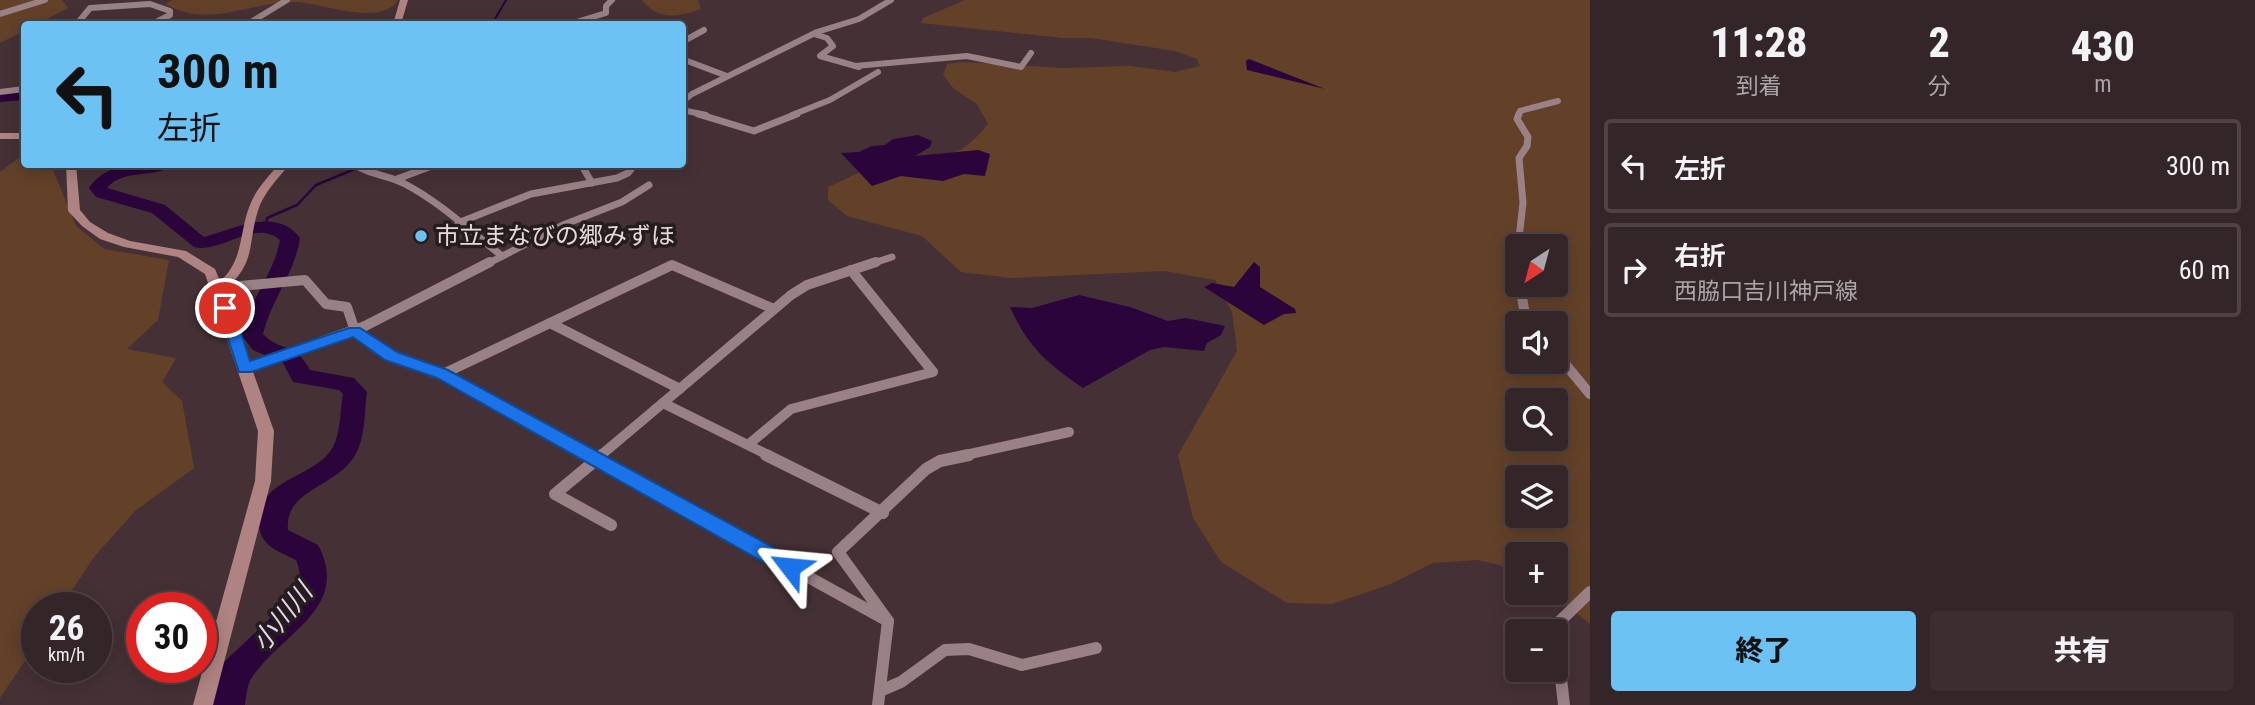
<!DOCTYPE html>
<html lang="ja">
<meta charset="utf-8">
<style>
body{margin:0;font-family:"Roboto Condensed","Noto Sans JP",sans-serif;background:#3c2d30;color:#f1f3f6;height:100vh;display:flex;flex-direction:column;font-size:26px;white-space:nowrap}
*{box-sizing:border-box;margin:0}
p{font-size:23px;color:#a9a5a8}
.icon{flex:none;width:38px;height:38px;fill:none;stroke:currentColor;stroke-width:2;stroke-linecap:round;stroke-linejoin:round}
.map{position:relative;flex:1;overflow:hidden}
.drawer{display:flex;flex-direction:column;background:#342528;width:665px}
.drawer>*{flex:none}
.top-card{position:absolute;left:21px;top:21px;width:665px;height:147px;border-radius:7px;box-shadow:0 4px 18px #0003,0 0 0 2px #4e4245;background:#6cc2f3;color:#111;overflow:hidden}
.needle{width:46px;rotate:216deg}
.controls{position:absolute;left:1505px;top:234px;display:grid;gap:14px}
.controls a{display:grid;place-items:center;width:63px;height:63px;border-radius:7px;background:#342528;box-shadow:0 4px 18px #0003,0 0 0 2px #4e4245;font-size:35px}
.speed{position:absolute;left:21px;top:592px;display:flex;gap:14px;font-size:35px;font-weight:700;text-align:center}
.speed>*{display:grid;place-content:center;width:91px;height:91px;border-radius:50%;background:#342528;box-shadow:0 4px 18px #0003,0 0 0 2px #4e4245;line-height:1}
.speed small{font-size:18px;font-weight:400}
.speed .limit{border:10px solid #d22;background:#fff;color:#111}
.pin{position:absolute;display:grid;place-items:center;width:60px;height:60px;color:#fff;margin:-30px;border:4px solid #fff;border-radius:50%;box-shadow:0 2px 7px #0007}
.me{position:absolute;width:77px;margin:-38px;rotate:299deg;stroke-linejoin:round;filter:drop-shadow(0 0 5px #0008)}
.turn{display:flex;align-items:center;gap:24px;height:147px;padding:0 21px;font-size:32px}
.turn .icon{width:91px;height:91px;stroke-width:2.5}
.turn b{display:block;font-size:49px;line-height:60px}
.eta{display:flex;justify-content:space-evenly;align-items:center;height:119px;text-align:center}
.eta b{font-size:42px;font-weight:800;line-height:49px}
.primary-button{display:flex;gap:14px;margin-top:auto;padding:14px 21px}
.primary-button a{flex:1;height:80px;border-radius:7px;background:#6cc2f3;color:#111;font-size:28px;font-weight:800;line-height:80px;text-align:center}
.primary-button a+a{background:#3c2d30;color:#f1f3f6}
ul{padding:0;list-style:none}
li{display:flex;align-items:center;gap:21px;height:94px;margin:0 14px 10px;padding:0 7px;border:4px solid #4e4245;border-radius:7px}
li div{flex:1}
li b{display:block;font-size:26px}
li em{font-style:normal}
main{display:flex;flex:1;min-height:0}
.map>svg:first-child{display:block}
.green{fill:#634129;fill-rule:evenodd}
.water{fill:#2a043a}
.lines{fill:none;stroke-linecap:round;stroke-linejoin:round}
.stream-far1{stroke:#2a043a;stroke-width:2}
.stream{stroke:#2a043a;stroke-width:2.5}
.river{fill:#2a043a;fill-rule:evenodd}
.street-far3{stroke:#998186;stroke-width:6}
.street-far2{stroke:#998186;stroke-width:7}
.street-far1{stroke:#998186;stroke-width:10}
.street{stroke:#998186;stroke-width:12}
.secondary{fill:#af8382;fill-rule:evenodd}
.route{fill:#1a73e8;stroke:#114b97;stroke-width:2}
.poi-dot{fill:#6cc2f3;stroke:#251c1e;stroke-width:2.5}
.labels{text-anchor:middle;stroke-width:7;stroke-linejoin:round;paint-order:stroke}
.poi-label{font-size:24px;fill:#e7d9dc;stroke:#251c1e;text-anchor:start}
.water-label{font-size:26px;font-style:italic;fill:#e9d4f6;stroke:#251c1e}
</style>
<main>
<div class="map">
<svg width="1590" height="705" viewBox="0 0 1590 705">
<rect width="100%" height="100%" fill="#453135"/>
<g class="green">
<path d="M0 0H62L68 8 37 24H24V31L0 43Z"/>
<path d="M172 0H398C380 27 326 4 297 2 253 0 208 30 166 4Z"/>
<path d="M642 0H698L701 9C677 17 659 21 642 0Z"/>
<path d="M965 0H1590V624L1551 593H1556V555H1517V575L1499 565 1478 560 1433 563 1391 584 1332 604 1287 603 1221 562 1193 518 1178 455 1237 351 1232 312 1215 280 1165 271 1011 278 961 272 922 236 847 216 828 200V187C840 182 852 175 864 171 916 155 948 175 988 124L977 104 954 89 943 75 947 64 963 62 1063 68 1130 66 1175 72 1200 66 1197 59 1175 51 1091 38H1064L921 23 923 18ZM1517 247H1556V285H1517ZM1517 324H1556V362H1517ZM1517 401H1556V439H1517ZM1517 478H1556V516H1517Z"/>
<path d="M24 154V164L51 165 76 226 104 249 169 260 158 320 127 349 176 358 162 382 182 401 194 468 135 511 94 557 61 607H37V643L0 698V172Z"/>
</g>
<g class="water">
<path d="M1249 59 1325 89 1247 70 1246 61Z"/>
<path d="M918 135 932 141 930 147 915 156 978 150 990 154 985 176 964 174 943 181 901 176 872 186 841 153 859 152 872 146 885 145 893 139Z"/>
<path d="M1254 262 1260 267V287L1295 309 1296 313 1284 314 1264 325 1204 287 1212 283 1234 287Z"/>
<path d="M1079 295 1130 307 1168 321 1186 318 1225 326 1221 335 1207 343 1204 351 1164 347 1150 350 1083 388C1047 363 1028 347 1010 307L1032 308Z"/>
</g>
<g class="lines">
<path class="stream-far1" d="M492 24 506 0"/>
<path class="stream" d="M266 225 267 218 297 205 316 185 367 164"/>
<g class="river">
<path d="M24 92V100L0 102V94Z"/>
<path d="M174 164C156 180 125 167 107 188L165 205 204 237C234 229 276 206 300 238 295 273 271 300 263 334 281 353 295 341 310 370L354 378 367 392C364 413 366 438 354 457 334 488 284 490 288 530L318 545C352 609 280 633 251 679 247 685 246 697 245 705H211L223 663C241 645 292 602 298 582 301 573 299 568 296 560 276 550 259 546 259 521 259 477 315 479 333 447 341 432 340 410 343 394L339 390 293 382 283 363 253 350 241 335C249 301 274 274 280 240 254 218 222 254 194 247L152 213 96 197 89 188C109 159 143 164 174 164Z"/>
</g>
<g class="street-far3">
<path d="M0 14 45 0"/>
<path d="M77 24 90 8 150 4 170 11V15L152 24"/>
<path d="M248 24 287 0"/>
<path d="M570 24 606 13V6L612 0"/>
<path d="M814 34 827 38 833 46 820 56 859 67"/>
<path d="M682 42 704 30"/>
<path d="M682 59 727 76"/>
<path d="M855 66 967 56 1021 67 1031 53"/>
<path d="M0 92 24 89"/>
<path d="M682 102 692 94 817 32 859 19 891 0"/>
<path d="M682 110 706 115"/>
<path d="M792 115 830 100 878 72"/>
<path d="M1518 115 1520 111 1558 101"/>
</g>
<g class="street-far2">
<path d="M698 114 754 131 797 114"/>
<path d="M355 164C368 175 390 175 405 184 441 203 470 231 502 256"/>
<path d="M581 164 592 183"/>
<path d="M397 179 437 164"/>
<path d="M458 223 531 194 617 178 628 173 635 164"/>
<path d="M1518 247 1523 203 1519 158 1527 146 1528 137 1517 119 1519 114"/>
<path d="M487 264 563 225 622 202 649 185"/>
<path d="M871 264 892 257"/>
</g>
<g class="street-far1">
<path d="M1520 285 1524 309 1532 324"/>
<path d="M219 288 305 280 326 304 347 307 355 331 391 356 443 374 591 456"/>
<path d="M550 323 680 389"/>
<path d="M1556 353 1590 394"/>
<path d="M245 369 365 326 490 262"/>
<path d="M443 374 672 265 774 309"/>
<path d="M663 403 770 456"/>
<path d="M749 444 791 409 933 372 851 270"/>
<path d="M600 456 791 295 807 285 876 262"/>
<path d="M961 456 1069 432"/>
</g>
<g class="street">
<path d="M588 455 888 621"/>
<path d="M602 455 555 494 611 525"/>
<path d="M766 455 883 513"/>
<path d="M1555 632V626L1590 592"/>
<path d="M1556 635 1564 705"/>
<path d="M880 691 901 682 945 650 969 649 1022 665 1096 648"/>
<path d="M878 705 888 621 838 552 926 469 940 461 969 455"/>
</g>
<g class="secondary">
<path d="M400 0H408L401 24H393Z"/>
<rect x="0" y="133" width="24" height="6"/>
<path d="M66 164H76L80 210 90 222 108 233 130 241 186 251 215 269 220 281C244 261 239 231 250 205 256 189 268 177 279 164H290C279 177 267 189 260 205 246 242 259 261 224 290L274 431 271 481 213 705H193L255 481 258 431 205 274 178 257 124 247 100 239 82 226 68 211Z"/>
</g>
</g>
<path class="route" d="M225 304 233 308 250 361 349 328H360L397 352 448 370 798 561 801 567 798 573H783L437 378 385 360 353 337 251 372H239L218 308Z"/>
<circle class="poi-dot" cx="421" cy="236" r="7"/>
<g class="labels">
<g class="poi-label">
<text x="435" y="244">市立まなびの郷みずほ</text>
</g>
<g class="water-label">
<text transform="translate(282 617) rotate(-51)" y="9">小川川</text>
</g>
</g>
</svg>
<div class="controls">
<a><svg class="needle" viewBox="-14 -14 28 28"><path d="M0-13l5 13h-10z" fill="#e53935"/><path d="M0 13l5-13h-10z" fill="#a9a5a8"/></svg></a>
<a><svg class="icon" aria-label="sound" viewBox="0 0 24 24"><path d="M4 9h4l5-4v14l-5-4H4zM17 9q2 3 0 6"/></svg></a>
<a><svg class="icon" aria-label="search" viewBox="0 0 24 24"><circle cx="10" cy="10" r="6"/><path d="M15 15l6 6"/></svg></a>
<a><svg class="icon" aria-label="layers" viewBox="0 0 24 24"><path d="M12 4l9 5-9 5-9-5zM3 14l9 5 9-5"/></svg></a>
<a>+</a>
<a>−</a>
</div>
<div class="speed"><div>26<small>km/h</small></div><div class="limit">30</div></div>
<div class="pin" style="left:225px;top:308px;background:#d93025"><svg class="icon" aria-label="arrive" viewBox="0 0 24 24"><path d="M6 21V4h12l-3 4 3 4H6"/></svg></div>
<svg class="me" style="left:790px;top:567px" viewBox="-20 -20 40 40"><path d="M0-17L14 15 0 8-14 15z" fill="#1a73e8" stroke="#fff" stroke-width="4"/></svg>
<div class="top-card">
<div class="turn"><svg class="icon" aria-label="left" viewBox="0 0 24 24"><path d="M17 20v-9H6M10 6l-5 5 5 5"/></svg><div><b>300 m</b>左折</div></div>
</div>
</div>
<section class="drawer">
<div class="eta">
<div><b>11:28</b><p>到着</p></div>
<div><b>2</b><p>分</p></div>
<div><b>430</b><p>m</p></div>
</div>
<ul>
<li><svg class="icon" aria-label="left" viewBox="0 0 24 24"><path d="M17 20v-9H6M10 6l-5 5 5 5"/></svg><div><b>左折</b></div><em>300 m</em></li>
<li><svg class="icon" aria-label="right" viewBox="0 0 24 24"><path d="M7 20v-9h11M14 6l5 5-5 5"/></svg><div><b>右折</b><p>西脇口吉川神戸線</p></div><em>60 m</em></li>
</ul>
<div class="primary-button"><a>終了</a><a>共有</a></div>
</section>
</main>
